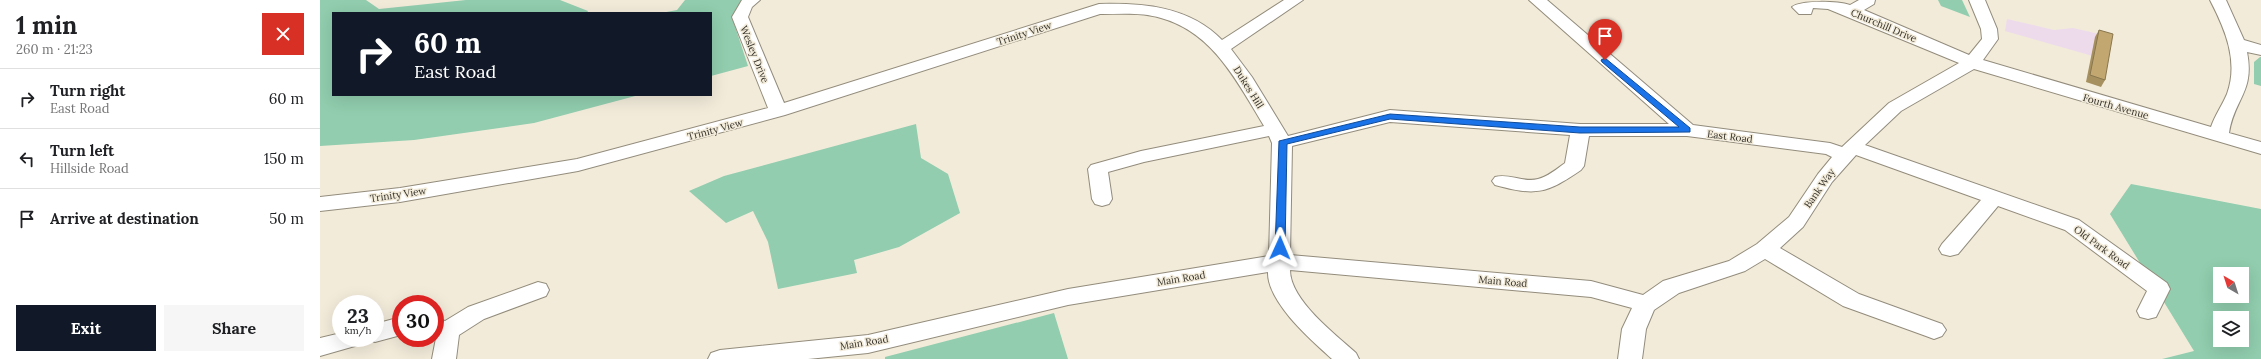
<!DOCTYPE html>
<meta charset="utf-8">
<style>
body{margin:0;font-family:Lora,serif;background:#f6f6f6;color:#202124;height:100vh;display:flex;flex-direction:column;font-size:15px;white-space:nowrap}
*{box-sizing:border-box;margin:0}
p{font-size:13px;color:#757577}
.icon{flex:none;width:22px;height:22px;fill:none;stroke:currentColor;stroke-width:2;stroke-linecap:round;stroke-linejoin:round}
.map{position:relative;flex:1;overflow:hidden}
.panel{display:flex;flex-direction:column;background:#fff;width:320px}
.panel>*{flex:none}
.top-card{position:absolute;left:12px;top:12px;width:380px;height:84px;border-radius:0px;box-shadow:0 4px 16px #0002;background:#111827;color:#fff;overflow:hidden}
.needle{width:26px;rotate:321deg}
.tools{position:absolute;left:1893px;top:267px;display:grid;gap:8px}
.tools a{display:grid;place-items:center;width:36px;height:36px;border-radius:0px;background:#fff;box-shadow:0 4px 16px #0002;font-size:20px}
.speed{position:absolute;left:12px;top:295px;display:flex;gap:8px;font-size:20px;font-weight:700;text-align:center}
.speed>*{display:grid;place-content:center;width:52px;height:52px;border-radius:50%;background:#fff;box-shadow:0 4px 16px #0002;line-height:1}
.speed small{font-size:10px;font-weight:400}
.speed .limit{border:6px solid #d22;background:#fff;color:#111}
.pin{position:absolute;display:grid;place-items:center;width:34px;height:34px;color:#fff;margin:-41px -17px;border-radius:50% 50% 50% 0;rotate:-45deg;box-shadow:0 0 4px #0007}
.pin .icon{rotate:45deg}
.me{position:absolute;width:44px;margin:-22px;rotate:1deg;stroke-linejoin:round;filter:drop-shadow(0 0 3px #0008)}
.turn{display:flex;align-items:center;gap:14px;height:84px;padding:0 16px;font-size:18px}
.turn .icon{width:52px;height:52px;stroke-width:2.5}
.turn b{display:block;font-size:28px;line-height:34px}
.round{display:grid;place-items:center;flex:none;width:42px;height:42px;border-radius:0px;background:#f6f6f6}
.head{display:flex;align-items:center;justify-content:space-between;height:68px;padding:0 16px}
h1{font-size:24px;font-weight:700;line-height:30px}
.primary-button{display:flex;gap:8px;margin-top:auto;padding:8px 16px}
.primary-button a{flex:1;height:46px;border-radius:0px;background:#111827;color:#fff;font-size:16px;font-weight:700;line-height:46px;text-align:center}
.primary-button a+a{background:#f6f6f6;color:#202124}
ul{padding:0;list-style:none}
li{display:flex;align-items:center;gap:12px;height:60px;padding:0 16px;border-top:1px solid #e0e0e0}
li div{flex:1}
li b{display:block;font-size:15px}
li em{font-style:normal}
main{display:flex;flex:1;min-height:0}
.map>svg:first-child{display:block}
.industrial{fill:#eddbec}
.green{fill:#91cdae;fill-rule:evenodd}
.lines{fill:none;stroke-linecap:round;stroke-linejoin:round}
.minor-casing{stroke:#938c7c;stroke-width:2}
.minor{fill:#fff;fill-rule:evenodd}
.wall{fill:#a79060}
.building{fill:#c2a870;stroke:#88764e}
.route{fill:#1a73e8;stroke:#114b97}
.labels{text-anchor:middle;stroke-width:3;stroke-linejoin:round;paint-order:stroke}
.street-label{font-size:10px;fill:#333029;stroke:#f2ebda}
</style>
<main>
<section class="panel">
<div class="head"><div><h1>1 min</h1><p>260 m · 21:23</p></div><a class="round" style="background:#d93025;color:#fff"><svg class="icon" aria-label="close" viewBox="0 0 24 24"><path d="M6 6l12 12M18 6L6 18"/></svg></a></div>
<ul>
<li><svg class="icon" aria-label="right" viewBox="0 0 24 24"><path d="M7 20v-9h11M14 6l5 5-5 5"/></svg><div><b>Turn right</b><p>East Road</p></div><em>60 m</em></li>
<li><svg class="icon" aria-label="left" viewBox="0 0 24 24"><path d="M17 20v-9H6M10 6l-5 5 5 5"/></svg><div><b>Turn left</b><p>Hillside Road</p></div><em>150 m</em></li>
<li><svg class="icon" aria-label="arrive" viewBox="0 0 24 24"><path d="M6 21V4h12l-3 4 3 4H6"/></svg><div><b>Arrive at destination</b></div><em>50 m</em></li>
</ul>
<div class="primary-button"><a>Exit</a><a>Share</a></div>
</section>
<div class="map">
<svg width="1941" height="359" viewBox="0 0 1941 359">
<rect width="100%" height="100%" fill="#f2ebda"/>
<path class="industrial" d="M1687 19 1734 30 1753 28 1792 37 1787 60 1685 31Z"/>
<g class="green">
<path d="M0 0H46L59 9 146 0H240L268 11 267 13H13V95H319L214 123 94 140 0 146Z"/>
<path d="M365 0H424L412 17 428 66 391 76V13H341L357 10Z"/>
<path d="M1618 0H1642L1650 17 1621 6Z"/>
<path d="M1940 57H1941V86L1934 84V62Z"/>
<path d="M596 124 601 158 628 174 640 213 579 247 534 260 537 273 458 289 448 242 433 211 406 223 369 191 404 176Z"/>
<path d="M1811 184 1941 209V359H1842L1874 351 1790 214ZM1900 274H1922V296H1900ZM1900 318H1922V340H1900Z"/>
<path d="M734 313 748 359H565V357Z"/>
</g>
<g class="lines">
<defs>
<g id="minor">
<path d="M422 0H440L432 7 428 17 464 103 779 4C823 3 869 6 902 40L964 0H983L911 49 932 77 968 136 1070 110 1260 124H1349L1209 0H1227L1373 125 1510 143 1522 147 1569 103 1639 63 1508 9 1493 8 1491 14H1479L1472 7C1481 0 1517 1 1530 5L1539 0H1555L1554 4 1544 10 1649 55 1662 39 1661 29 1649 0H1665L1677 29 1678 39 1663 60 1891 127C1895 115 1902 106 1907 94 1919 61 1905 29 1890 0H1906L1924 40 1941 45V55L1927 52C1935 92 1914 99 1909 133L1941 142V154L1654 69 1581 111 1545 145 1759 220 1847 283 1850 289 1836 317 1828 319 1820 317 1817 311 1827 291 1745 230 1678 206 1638 254 1630 256 1622 254 1619 249 1622 244 1661 200 1536 155 1512 182 1483 227 1460 248 1539 294 1622 324 1626 330 1622 336 1614 339 1606 336 1523 306 1445 259 1425 271 1359 293 1334 310 1326 329 1322 359H1298L1302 329 1312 308 1271 297 970 270C970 300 1015 334 1036 353L1039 359H1012C991 340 947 302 948 272L748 305 548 353 488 359H388L391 353 400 350 548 335 748 289 949 256 952 143 949 136 824 162 788 172 792 199 789 204 782 206 775 204 772 199 768 169 771 165 821 151 944 126C918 83 893 32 841 18 822 12 801 14 780 14L465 115 258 171 80 202 0 211V197L80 188 257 159 448 108 412 17ZM1070 122 1250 135 1245 163C1237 169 1227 177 1218 179 1204 183 1189 173 1175 177L1172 181 1175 185C1216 196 1226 194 1261 170L1264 166 1269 136H1367L1506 154 1512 157 1498 174 1469 217 1437 244 1409 261 1343 281 1323 295 1271 281 970 255 972 146Z"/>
<path d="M218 282 226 284 229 290 226 296 164 319 139 335 136 359H112L116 338 115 318 125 321 148 307Z"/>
<path d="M81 317V335L55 342 47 339 55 338V324Z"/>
<path d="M21 333V338H46L42 344 0 356V338Z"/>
</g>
</defs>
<use href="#minor" class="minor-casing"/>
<use href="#minor" class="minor"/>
</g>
<path class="wall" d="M1779 30 1785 80 1781 87 1766 82 1775 37Z"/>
<path class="building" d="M1779 30 1793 34 1785 80 1770 75Z"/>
<path class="route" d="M1285 58 1370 128V132L1260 133 1070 119 967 144 965 248 960 251 955 248 959 141 1070 114 1260 127H1359L1282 62 1281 60Z"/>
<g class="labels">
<g class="street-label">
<text transform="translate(1564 25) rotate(23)" y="4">Churchill Drive</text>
<text transform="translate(704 33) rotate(-18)" y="4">Trinity View</text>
<text transform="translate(435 54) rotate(68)" y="4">Wesley Drive</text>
<text transform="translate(929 87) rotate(58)" y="4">Dukes Hill</text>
<text transform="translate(1796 106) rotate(16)" y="4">Fourth Avenue</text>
<text transform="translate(395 129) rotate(-15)" y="4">Trinity View</text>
<text transform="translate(1410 136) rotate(7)" y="4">East Road</text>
<text transform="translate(1499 188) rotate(-55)" y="4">Bank Way</text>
<text transform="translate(78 194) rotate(-8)" y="4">Trinity View</text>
<text transform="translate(1782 247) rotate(36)" y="4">Old Park Road</text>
<text transform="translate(861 278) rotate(-9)" y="4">Main Road</text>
<text transform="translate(1183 281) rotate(5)" y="4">Main Road</text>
<text transform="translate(544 342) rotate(-9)" y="4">Main Road</text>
</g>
</g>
</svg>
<div class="tools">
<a><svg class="needle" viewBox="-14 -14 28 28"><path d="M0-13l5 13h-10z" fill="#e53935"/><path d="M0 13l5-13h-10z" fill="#757577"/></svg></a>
<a><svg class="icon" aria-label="layers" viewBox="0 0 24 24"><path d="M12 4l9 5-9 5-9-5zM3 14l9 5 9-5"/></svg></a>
</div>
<div class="speed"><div>23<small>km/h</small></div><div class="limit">30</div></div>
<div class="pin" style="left:1285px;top:60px;background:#d93025"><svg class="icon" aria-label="arrive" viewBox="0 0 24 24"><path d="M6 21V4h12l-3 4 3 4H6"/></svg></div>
<svg class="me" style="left:960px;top:248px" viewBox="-20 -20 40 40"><path d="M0-17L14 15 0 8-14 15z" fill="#1a73e8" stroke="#fff" stroke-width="4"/></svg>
<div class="top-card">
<div class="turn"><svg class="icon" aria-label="right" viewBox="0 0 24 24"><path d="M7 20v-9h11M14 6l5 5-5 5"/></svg><div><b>60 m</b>East Road</div></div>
</div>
</div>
</main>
